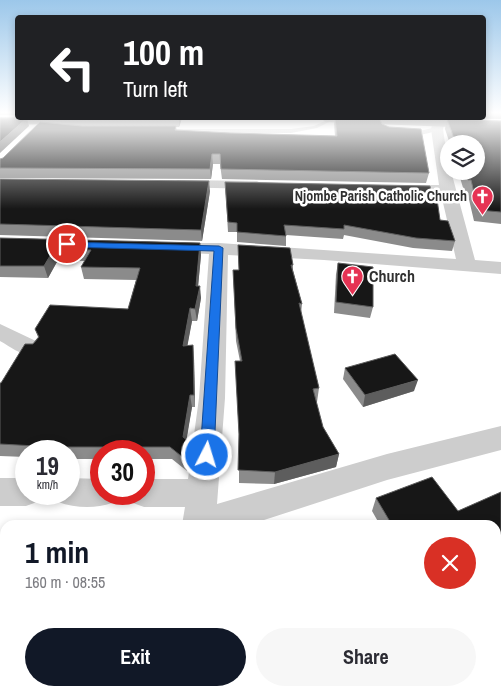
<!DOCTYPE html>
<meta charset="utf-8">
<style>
body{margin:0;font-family:"Archivo Narrow",sans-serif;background:#f7f7f7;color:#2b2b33;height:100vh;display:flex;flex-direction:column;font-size:19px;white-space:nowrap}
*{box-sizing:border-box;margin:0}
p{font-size:16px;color:#7c7c81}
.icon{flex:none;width:28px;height:28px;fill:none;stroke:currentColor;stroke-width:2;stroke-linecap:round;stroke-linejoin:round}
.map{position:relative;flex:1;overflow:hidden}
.panel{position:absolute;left:0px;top:520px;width:501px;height:176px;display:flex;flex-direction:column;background:#fff;border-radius:15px 15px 0 0;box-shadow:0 2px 8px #0003}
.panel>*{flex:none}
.hud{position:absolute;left:15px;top:15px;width:471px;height:105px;border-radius:5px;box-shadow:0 2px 8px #0003;background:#202124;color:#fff;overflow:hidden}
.buttons{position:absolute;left:440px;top:135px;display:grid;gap:10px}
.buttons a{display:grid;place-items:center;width:45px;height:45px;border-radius:50%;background:#fff;box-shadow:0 2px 8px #0003;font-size:25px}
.speed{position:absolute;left:15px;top:440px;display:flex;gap:10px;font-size:25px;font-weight:700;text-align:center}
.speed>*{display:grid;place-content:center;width:65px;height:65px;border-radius:50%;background:#fff;box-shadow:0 2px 8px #0003;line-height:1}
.speed small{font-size:12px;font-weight:400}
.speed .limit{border:8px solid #d22;background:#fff;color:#111}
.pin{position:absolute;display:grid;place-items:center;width:42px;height:42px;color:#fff;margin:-21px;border:2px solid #fff;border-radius:50%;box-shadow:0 1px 5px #0007}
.me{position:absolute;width:55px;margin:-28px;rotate:5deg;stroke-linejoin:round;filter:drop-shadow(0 0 4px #0008)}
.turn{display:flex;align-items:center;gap:18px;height:105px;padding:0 25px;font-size:22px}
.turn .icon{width:65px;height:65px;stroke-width:2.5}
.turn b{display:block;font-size:35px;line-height:42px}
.round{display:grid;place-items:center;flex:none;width:52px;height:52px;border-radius:26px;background:#f7f7f7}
.overview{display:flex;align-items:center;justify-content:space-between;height:85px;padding:0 25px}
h1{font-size:30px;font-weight:700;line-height:38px;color:#111827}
.action{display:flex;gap:10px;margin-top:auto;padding:10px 25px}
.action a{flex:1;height:58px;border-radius:30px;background:#111827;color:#fff;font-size:20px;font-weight:700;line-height:58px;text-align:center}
.action a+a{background:#f7f7f7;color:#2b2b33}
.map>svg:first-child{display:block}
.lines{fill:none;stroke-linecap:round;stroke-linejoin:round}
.lane{fill:#cdcdcd;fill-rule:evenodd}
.street{fill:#cdcdcd;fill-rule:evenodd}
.highway{fill:#979797;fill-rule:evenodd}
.wall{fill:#8b8b8b}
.shaded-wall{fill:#5d5d5d}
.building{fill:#171717;stroke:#5d5d5d}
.route{fill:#1a73e8;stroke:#114b97}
.labels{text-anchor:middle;stroke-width:5;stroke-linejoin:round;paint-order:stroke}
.far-poi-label{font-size:14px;font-weight:bold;fill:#303030;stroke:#fff;text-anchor:end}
.poi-label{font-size:16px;font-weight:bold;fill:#303030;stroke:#fff;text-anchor:start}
</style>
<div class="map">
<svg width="501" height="696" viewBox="0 0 501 696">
<rect width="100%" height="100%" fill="#fff"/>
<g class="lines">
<g class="lane">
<path d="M331 118H337L317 128 291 133H170L167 131 170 129H291L314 126Z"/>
<path d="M437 127 439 130C429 133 415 138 405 134Z"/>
</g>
<g class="street">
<path d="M439 118 445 121 443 129 449 171H451L475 260 501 262V274L324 260 228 255 225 398 217 504 387 454 501 426V450L387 480 249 525H182L185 507H144L133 503 128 494H144V479H188L199 398 209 254 168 252 162 251 159 247 162 243H219L456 259 441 194 398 193 391 189 398 185H439L431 129 433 121Z"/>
<path d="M178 180 257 181 264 185 257 189 173 187 171 184Z"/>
<path d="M0 324 38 342 42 348 38 354C23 358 13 348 0 341Z"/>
<path d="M0 478H26V494H41L37 502 26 506H0Z"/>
<path d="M69 478 101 479V494H117L112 503C95 509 75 508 58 502L54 494H69Z"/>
<path d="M5 595V633L0 635V597Z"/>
</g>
<g class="highway">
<path d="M0 117 172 118 166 122 0 125Z"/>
<path d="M320 118H411L501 121V129L326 122Z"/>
</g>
</g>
<g class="wall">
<rect x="0" y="112" width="18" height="3"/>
<path d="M484 112H501V119L452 118H484Z"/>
<path d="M60 118H182L179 127H176L177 131 230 133 335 136 334 124 335 118 382 124 429 173 426 183 222 179 220 164H213L211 179 0 178V159L3 158 61 124Z"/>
<path d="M447 119 501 121V224L474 221 467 191H464L458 171H476V144H450L445 129Z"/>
<path d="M0 179 210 191 202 241 0 235Z"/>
<path d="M225 182 433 199 440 220 455 241 452 251 413 248 344 235 343 239 286 235V246L237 242V232H228Z"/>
<path d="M0 238 200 243 201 255 198 286 201 298 197 321H192L187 346 194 358 195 407H192L186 440 190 454 187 471 172 459H144V451H101V459H69V451H26V457L0 456V383H1L38 337 35 329 128 309 136 280 84 279 81 267 85 261 58 260 48 278 0 277Z"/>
<path d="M238 245 293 265V270L302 304 301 314 319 388 317 402H316L323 427 339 454 336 467 274 484 239 483V439L236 374 240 361 236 341 233 270H239Z"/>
<path d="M338 263 373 307 370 318 334 313 336 274Z"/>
<path d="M345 368 414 391 363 407 343 379Z"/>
<path d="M501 492V601L496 603V525H380L372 511 376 498 458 511Z"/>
</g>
<g class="shaded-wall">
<path d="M27 118 29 126 0 153V142Z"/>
<path d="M179 118H182L179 127Z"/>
<path d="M212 154 213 164 211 179 210 169Z"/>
<path d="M209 181 210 191 202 241 201 230Z"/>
<path d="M200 243 201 255 197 298 196 286Z"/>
<path d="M54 249 58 260 48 278 44 266Z"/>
<path d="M200 286 201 298 197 321 195 309Z"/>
<path d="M190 308 192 321 185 359 183 346Z"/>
<path d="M193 345 194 358 195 407 194 395Z"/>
<path d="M418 380 414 391 363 407 365 395Z"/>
<path d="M190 395 192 407 185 449 183 437Z"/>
<path d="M188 441 190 454 187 471 185 459Z"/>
<path d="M339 454 336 467 274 484 275 472Z"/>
<path d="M501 595V601L496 603V597Z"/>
<path d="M318 691H332L322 696H309Z"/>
</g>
<g class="building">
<path d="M0 118H27L0 142Z"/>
<path d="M69 118H179V119Z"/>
<path d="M335 118H379L382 124 389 127 421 129 429 173 221 169 220 154H212L210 169 0 168V159L3 158 40 122 82 126H176L175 130 230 133 337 136Z"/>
<path d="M447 119 501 121V212L478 210 471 180H468L465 171H476V144H456Z"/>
<path d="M0 179 209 181 201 230 0 224Z"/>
<path d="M225 182 430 186 433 199H437L440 220 448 221 455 241 416 238 344 225V229L284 225 286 236 237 232V223L228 222Z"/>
<path d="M0 238 200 243 196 286H200L195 309 190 308 183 346 193 345 194 395H190L183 437 188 441 185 459 170 447H54L0 444V383H1L25 344H33L39 337 35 329 50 305 128 309 140 268 81 267 91 250 54 249 44 266H0Z"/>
<path d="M238 245 290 248 293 265H291L302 304 299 303 319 388 313 389 323 427 339 454 275 472 238 470 239 434 235 361H242L236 328 233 270H239Z"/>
<path d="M338 263 373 267V307L336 302Z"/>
<path d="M395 354 418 380 365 395 345 368Z"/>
<path d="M432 477 458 511 501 492V595L496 597V525H392L376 498Z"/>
<path d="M5 651V691H318L309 696H2V652Z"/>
</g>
<linearGradient id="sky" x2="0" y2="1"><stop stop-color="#9cc7ea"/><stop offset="0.54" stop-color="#fff"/><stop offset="1" stop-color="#fff" stop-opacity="0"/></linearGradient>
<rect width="501" height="209" fill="url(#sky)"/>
<path class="route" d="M64 242 219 246 223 248 214 455 212 459H202L200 455 214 251 67 247 64 246Z"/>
<defs>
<symbol id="church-pin" viewBox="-11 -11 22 30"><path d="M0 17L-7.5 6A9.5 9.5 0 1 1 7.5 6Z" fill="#e63354" stroke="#fff"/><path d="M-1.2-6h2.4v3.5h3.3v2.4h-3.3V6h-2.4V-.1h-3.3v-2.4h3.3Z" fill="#fff"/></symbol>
</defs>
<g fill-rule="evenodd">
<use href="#church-pin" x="470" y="184" width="25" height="34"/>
<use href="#church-pin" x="340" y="264" width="25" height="34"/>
</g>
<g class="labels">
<g class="far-poi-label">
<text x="467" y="201">Njombe Parish Catholic Church</text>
</g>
<g class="poi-label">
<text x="369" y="282">Church</text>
</g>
</g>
</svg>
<div class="buttons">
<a><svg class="icon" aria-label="layers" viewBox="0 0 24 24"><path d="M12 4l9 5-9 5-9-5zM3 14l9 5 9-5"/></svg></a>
</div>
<div class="speed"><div>19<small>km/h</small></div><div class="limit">30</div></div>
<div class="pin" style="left:67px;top:244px;background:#d93025"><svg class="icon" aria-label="arrive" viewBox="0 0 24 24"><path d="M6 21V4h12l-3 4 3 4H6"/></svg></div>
<svg class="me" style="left:207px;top:455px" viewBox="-20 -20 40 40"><circle r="17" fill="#1a73e8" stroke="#fff" stroke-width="3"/><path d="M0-11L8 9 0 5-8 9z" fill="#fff"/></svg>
<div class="hud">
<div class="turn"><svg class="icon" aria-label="left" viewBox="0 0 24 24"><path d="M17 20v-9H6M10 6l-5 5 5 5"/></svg><div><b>100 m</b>Turn left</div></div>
</div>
<section class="panel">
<div class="overview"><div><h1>1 min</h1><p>160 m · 08:55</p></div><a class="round" style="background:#d93025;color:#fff"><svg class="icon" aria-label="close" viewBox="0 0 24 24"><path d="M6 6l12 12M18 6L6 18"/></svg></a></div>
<div class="action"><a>Exit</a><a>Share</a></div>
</section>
</div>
